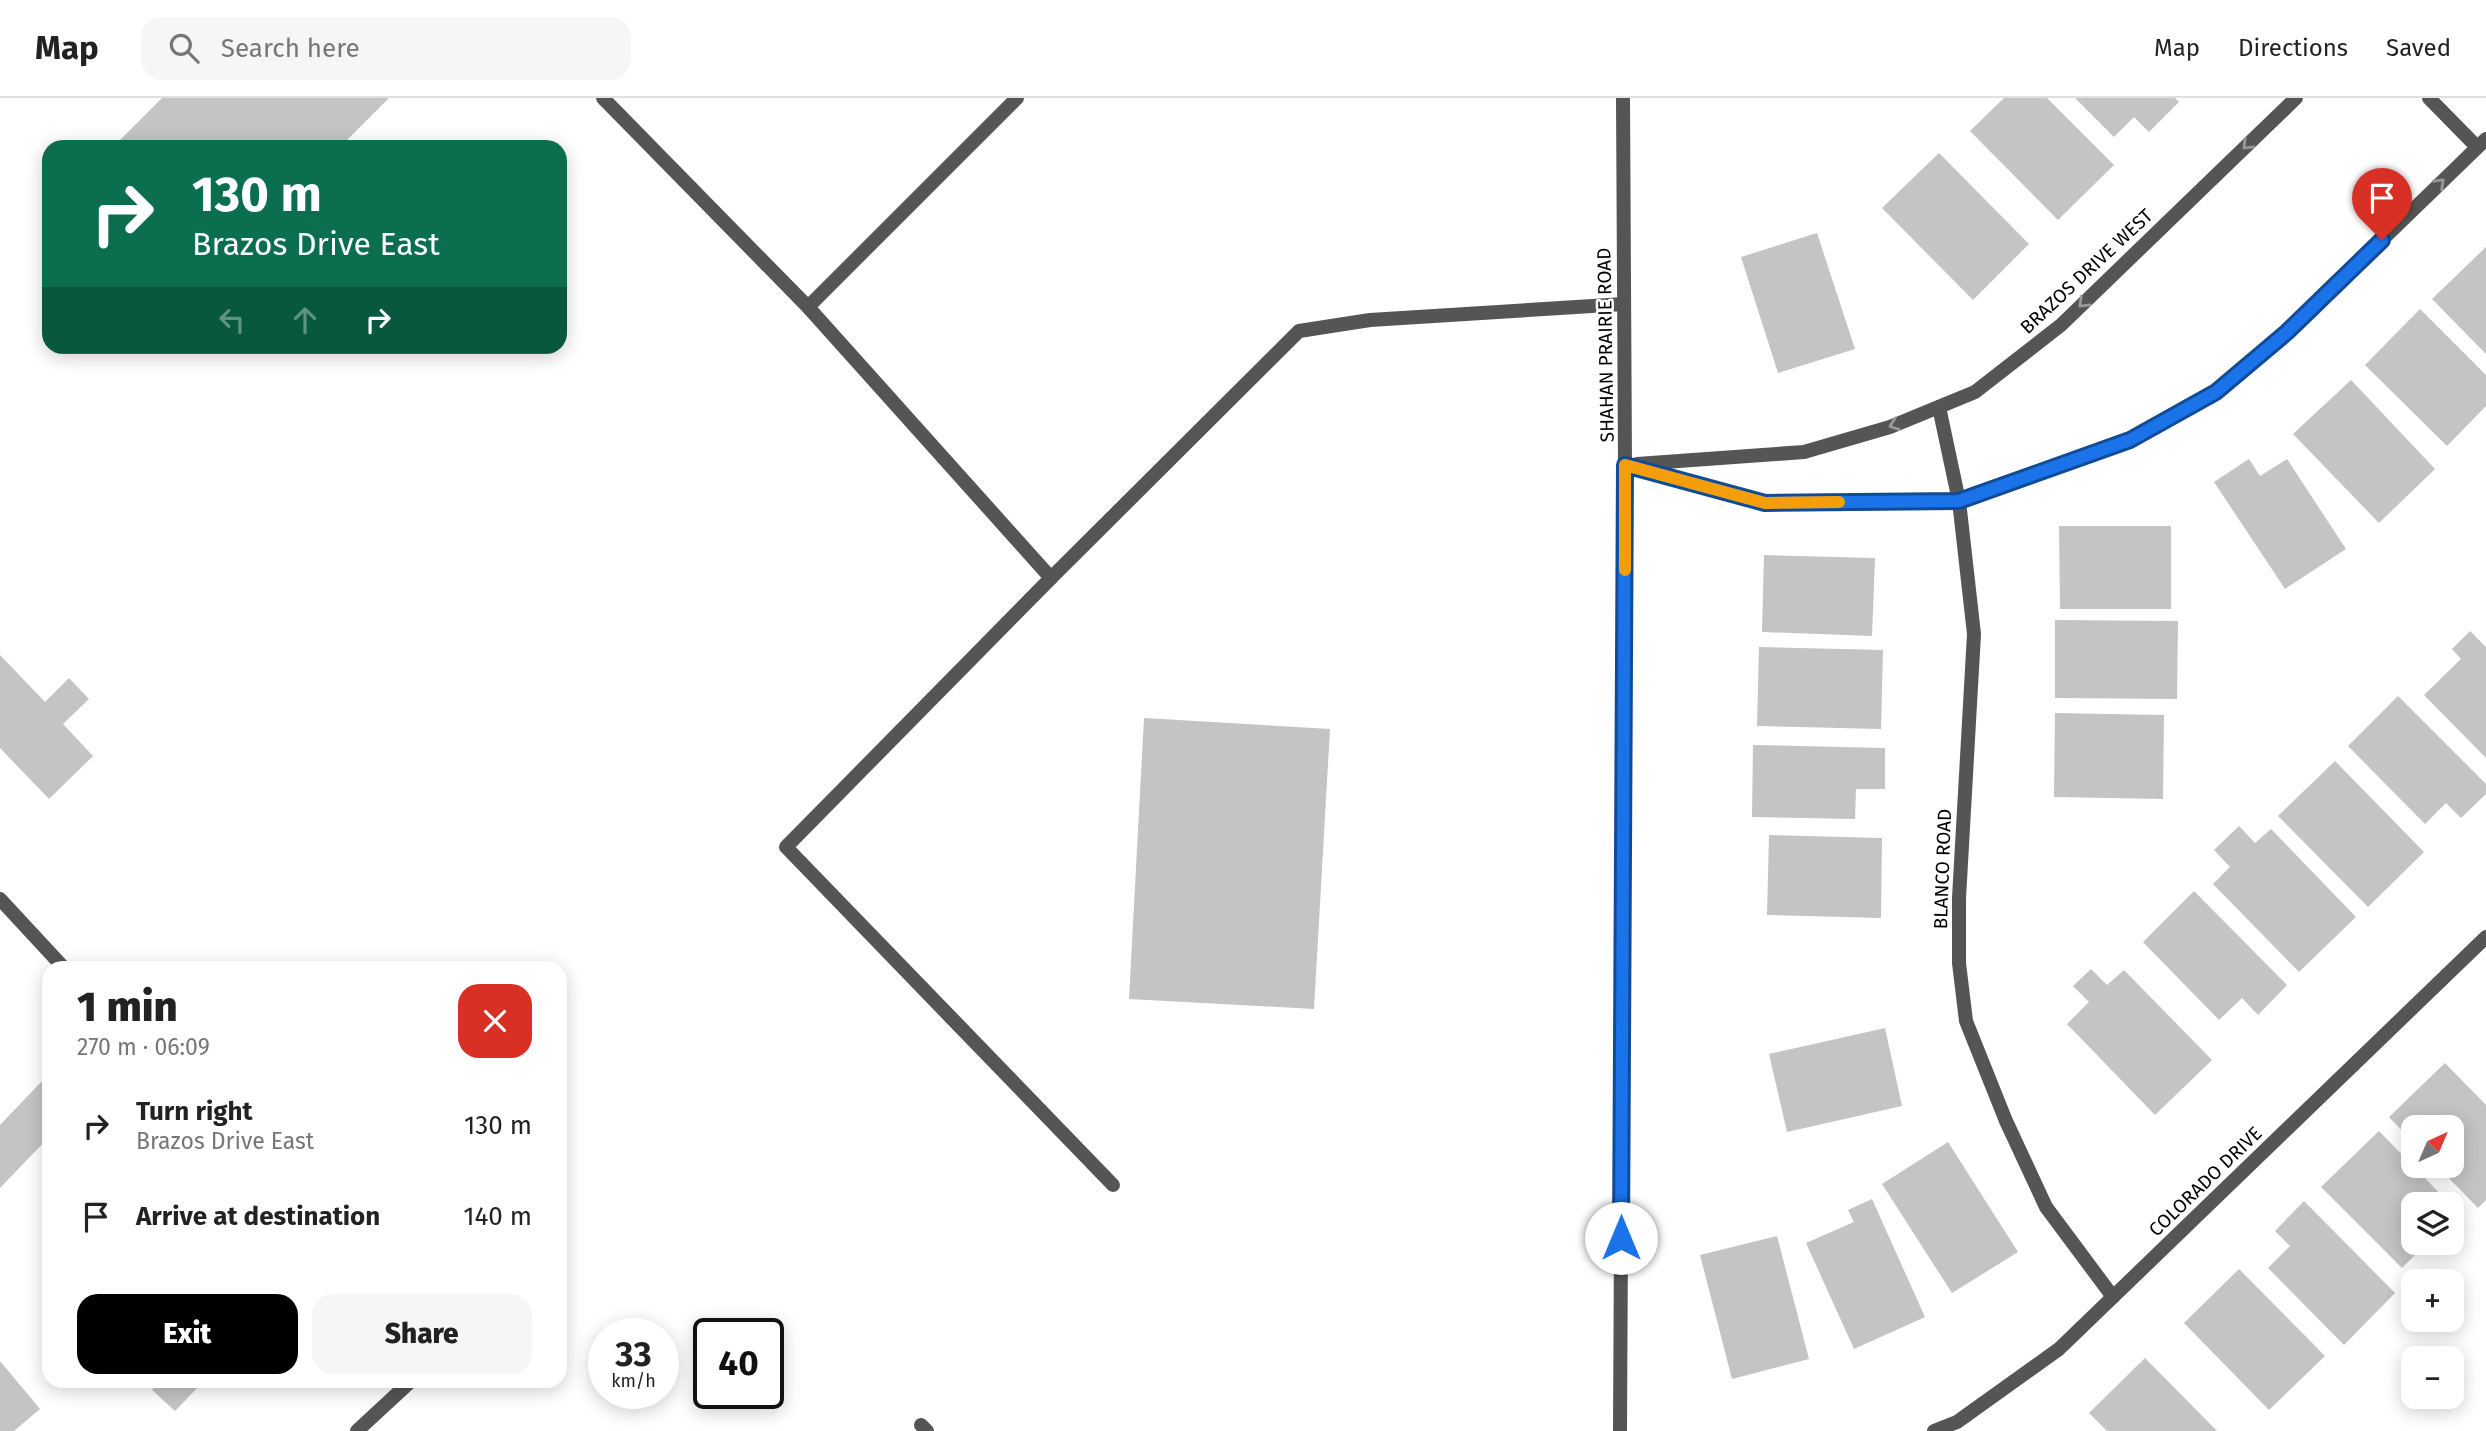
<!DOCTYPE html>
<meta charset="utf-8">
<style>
body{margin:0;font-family:"Fira Sans",sans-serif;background:#f6f6f6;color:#222;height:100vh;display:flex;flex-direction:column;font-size:26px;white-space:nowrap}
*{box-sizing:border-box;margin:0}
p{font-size:23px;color:#767676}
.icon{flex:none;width:38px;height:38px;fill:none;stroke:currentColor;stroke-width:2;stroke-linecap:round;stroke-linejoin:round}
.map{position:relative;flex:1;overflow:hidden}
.details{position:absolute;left:42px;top:863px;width:525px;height:427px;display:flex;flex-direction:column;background:#fff;border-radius:21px;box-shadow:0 4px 18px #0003}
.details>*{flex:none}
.guide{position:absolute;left:42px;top:42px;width:525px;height:214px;border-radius:21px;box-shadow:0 4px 18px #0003;background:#0b6e4f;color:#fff;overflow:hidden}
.needle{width:46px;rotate:44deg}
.controls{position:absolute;left:2401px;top:1017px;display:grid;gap:14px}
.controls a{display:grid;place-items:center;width:63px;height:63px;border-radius:14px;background:#fff;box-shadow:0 4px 18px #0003;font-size:35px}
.speed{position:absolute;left:588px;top:1220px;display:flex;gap:14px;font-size:35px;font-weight:700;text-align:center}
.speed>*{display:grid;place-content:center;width:91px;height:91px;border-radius:50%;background:#fff;box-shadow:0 4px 18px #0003;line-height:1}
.speed small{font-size:18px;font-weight:400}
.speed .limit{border:4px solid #111;border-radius:10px;background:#fff;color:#111}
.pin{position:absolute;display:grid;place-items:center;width:60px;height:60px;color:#fff;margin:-72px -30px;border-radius:50% 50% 50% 0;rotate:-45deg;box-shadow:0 0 7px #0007}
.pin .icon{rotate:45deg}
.me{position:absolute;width:77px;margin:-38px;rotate:0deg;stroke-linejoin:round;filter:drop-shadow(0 0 5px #0008)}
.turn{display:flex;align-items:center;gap:24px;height:147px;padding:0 35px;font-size:32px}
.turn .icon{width:91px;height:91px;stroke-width:2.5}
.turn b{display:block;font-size:49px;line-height:60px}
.lanes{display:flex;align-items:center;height:66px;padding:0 35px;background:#0003;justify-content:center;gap:35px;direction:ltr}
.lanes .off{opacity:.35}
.round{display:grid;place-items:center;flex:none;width:74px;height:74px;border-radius:21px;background:#f6f6f6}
.head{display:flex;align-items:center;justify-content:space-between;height:119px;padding:0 35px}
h1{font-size:42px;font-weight:800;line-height:52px}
.primary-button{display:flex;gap:14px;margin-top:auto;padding:14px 35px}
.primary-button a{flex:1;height:80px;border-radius:21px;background:#000;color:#fff;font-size:28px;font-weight:800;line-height:80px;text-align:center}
.primary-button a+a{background:#f6f6f6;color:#222}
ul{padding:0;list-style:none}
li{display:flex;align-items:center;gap:21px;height:91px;padding:0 35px}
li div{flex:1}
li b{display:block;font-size:26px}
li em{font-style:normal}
header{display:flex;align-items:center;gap:42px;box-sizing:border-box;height:98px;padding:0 35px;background:#fff;border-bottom:2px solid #e0e0e0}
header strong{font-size:33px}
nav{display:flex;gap:38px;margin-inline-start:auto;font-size:24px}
.search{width:490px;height:63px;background:#f6f6f6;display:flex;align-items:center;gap:18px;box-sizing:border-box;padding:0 24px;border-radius:21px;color:#767676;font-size:26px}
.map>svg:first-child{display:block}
.building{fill:#c4c4c4}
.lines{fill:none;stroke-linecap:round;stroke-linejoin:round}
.service{stroke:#555;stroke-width:14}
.minor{stroke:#555;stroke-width:14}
.tertiary{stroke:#555;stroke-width:14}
.oneway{stroke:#999}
.route-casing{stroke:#114b97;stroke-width:18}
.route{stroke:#1a73e8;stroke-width:12}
.slow{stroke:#f59e0b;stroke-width:12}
.labels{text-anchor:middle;stroke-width:5;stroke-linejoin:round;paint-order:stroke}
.street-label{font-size:19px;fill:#000;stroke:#fff}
</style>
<header>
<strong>Map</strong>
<div class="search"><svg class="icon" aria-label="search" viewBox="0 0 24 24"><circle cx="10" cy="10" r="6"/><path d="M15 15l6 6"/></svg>Search here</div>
<nav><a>Map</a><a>Directions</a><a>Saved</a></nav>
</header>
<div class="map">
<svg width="2486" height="1333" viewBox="0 0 2486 1333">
<rect width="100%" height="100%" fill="#fff"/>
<g class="building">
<path d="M162 0H389L340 49H113Z"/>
<path d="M2004 0H2047L2114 67 2058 122 1970 33Z"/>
<path d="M2075 0H2175L2179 4 2149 34 2134 19 2114 39Z"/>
<path d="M1939 55 2029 146 1973 202 1882 110Z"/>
<path d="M1817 135 1855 251 1778 275 1741 159Z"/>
<path d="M2486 149V256L2432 201Z"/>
<path d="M2420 211 2486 277V308L2447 348 2365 267Z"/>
<path d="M2351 282 2435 371 2379 425 2293 336Z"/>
<path d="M2249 361 2260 378 2287 361 2346 451 2285 491 2214 384Z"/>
<path d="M2059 428H2171V511H2060Z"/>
<path d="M1764 457 1875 460 1872 538 1762 534Z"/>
<path d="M2055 522 2178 523 2177 601 2055 600Z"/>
<path d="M2470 533 2486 549V660L2424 597 2461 561 2452 551Z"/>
<path d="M1759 549 1883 552 1881 631 1757 628Z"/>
<path d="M0 557 45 604 69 580 89 601 63 626 93 658 49 701 0 650Z"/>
<path d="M2398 598 2486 686V696L2461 720 2446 705 2425 726 2348 648Z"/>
<path d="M2055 615 2164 617 2163 701 2054 699Z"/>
<path d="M1144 620 1330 631 1314 911 1129 901Z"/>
<path d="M1753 647 1885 650V691H1856L1855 721 1752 719Z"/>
<path d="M2335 663 2424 754 2368 809 2278 718Z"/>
<path d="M2239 728 2255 745 2271 731 2356 819 2299 874 2213 786 2230 769 2214 752Z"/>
<path d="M1769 737 1882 740 1881 820 1767 817Z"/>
<path d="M2194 793 2287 887 2258 917 2242 900 2219 922 2143 844Z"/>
<path d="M2091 871 2107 887 2124 872 2212 962 2155 1017 2067 926 2089 904 2073 888Z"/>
<path d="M1885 930 1902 1008 1787 1034 1769 956Z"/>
<path d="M2445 965 2486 1007V1102L2478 1110 2437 1068H2452V1029H2413V1044L2389 1019Z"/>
<path d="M43 982 49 988V1039L0 1090V1027Z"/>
<path d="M2379 1033 2450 1106H2413V1144H2428L2402 1170 2321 1089Z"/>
<path d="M1948 1044 2018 1154 1952 1195 1882 1086Z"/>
<path d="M1872 1101 1925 1219 1854 1251 1806 1145 1854 1124 1848 1112Z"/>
<path d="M2304 1103 2395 1195 2344 1247 2268 1170 2290 1148 2275 1133Z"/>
<path d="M1777 1138 1809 1261 1732 1281 1700 1157Z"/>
<path d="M2239 1171 2325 1258 2269 1312 2184 1225Z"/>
<path d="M2145 1260 2217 1333H2107L2089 1315Z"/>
<path d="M0 1263 40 1311 14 1333H0Z"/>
<path d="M161 1283H204L175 1313 152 1292Z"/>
</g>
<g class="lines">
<g class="service">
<path d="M603 0 808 209 1017 0"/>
<path d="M808 209 1051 480 1299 233 1370 222 1624 206"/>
<path d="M1051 480 786 749 1113 1087"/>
<path d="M921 1327 927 1333"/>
</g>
<g class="minor">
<path d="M2429 0 2477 49"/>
<path d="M1939 309 1959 403 1974 536 1959 800V865L1966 923 2006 1023 2046 1109 2113 1199"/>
<path d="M1637 366 1804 354 1890 329 1975 294 2061 227 2296 0"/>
<path d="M1625 367 1764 405 1959 403 2130 342 2216 294 2287 234 2486 41"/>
<path d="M0 801 64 870"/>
<path d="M357 1333 411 1283"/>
<path d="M1934 1333 1957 1324 2059 1251 2486 839"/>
</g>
<path class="tertiary" d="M1620 1333 1625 367 1623 0"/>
</g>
<defs><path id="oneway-chevron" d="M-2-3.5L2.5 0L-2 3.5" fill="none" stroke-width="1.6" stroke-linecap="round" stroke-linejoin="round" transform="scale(1.75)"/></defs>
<g class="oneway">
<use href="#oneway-chevron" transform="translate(2247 47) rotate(136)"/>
<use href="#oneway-chevron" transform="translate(2440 85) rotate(-44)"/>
<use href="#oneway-chevron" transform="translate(2083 205) rotate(136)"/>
<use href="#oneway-chevron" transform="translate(1894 327) rotate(160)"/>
</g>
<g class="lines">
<defs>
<path id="route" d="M1621 1140 1625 367 1765 405 1959 403 2130 342 2216 294 2287 234 2382 142"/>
</defs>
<use href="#route" class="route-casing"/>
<use href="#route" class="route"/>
<path class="slow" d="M1625 472V367L1765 405 1839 404"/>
</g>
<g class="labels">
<g class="street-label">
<text transform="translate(2086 173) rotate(-43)" y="7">BRAZOS DRIVE WEST</text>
<text transform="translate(1605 247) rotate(-91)" y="7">SHAHAN PRAIRIE ROAD</text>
<text transform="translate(1942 771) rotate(-88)" y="7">BLANCO ROAD</text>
<text transform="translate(2205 1083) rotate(-44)" y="7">COLORADO DRIVE</text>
</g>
</g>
</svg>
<div class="controls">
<a><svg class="needle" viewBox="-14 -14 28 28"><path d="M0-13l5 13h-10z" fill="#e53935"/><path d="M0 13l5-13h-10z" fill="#767676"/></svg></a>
<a><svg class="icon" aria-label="layers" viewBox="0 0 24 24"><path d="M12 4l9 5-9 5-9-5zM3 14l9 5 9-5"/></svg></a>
<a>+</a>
<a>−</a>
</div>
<div class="speed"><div>33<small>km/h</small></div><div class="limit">40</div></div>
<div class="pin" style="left:2382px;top:142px;background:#d93025"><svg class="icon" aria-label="arrive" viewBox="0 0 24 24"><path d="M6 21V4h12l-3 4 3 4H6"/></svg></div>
<svg class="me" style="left:1621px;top:1140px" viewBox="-20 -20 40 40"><circle r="19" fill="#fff"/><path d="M0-13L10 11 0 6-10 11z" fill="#1a73e8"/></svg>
<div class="guide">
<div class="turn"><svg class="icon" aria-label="right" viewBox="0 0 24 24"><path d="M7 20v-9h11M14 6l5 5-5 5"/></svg><div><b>130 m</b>Brazos Drive East</div></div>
<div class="lanes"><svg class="icon off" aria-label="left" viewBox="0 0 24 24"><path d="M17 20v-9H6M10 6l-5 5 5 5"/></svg><svg class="icon off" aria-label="ahead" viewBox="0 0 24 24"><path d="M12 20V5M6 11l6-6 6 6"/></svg><svg class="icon" aria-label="right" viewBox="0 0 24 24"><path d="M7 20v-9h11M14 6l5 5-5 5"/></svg></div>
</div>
<section class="details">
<div class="head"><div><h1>1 min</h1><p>270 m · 06:09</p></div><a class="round" style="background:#d93025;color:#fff"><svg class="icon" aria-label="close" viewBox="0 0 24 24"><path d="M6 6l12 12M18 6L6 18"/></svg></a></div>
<ul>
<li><svg class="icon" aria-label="right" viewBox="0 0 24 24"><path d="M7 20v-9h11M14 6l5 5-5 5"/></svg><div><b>Turn right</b><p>Brazos Drive East</p></div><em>130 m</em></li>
<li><svg class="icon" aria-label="arrive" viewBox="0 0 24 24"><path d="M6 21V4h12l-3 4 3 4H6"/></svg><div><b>Arrive at destination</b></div><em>140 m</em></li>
</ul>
<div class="primary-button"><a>Exit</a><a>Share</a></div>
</section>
</div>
